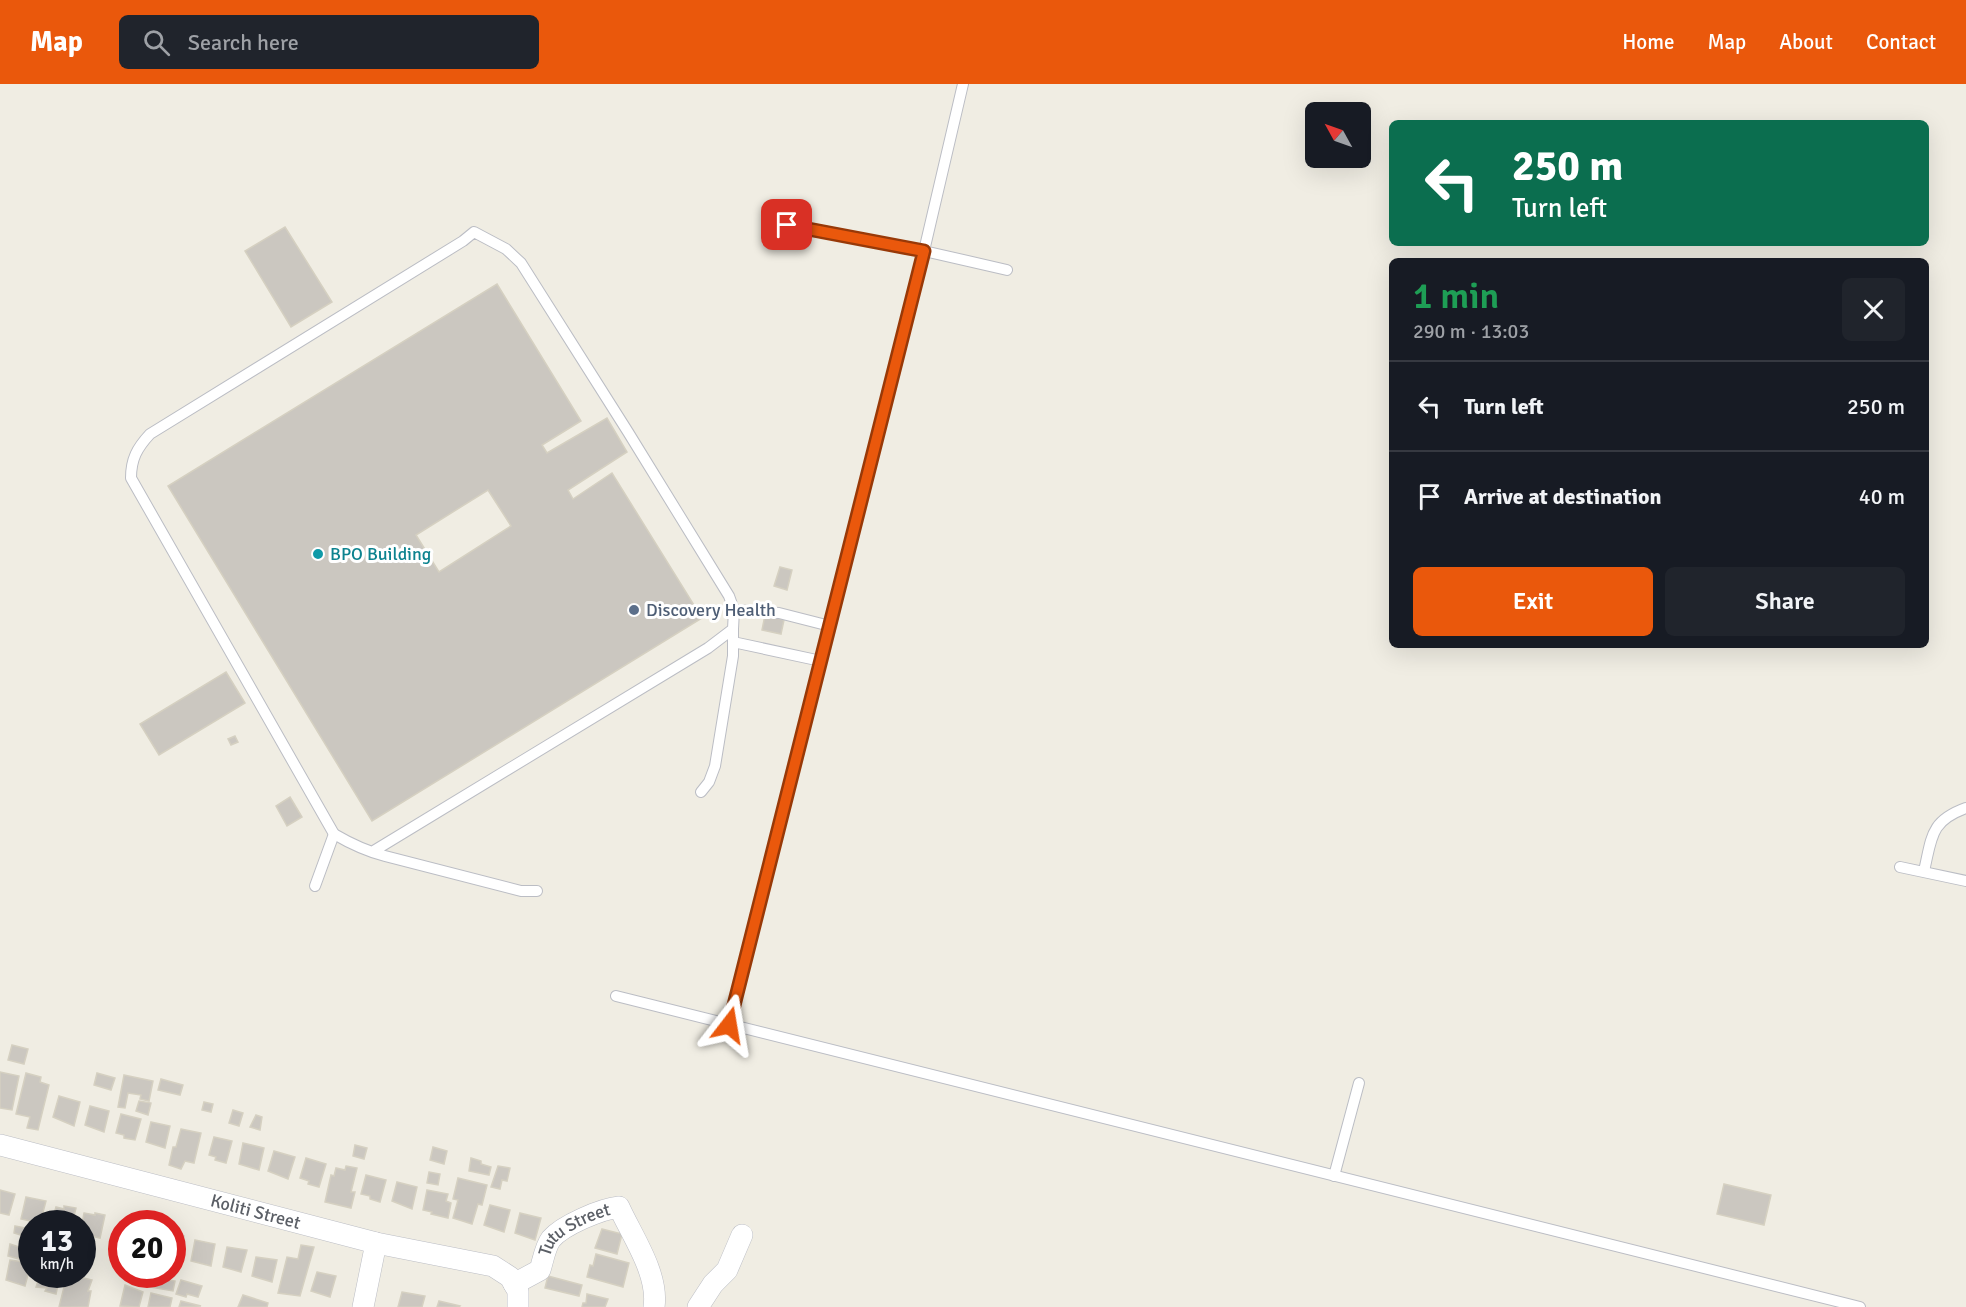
<!DOCTYPE html>
<meta charset="utf-8">
<style>
body{margin:0;font-family:Signika,sans-serif;background:#20242c;color:#f1f3f6;height:100vh;display:flex;flex-direction:column;font-size:22px;white-space:nowrap}
*{box-sizing:border-box;margin:0}
p{font-size:20px;color:#9ea1a6}
.icon{flex:none;width:33px;height:33px;fill:none;stroke:currentColor;stroke-width:2;stroke-linecap:round;stroke-linejoin:round}
.map{position:relative;flex:1;overflow:hidden}
.panel{position:absolute;left:1389px;top:174px;width:540px;height:390px;display:flex;flex-direction:column;background:#171b24;border-radius:9px;box-shadow:0 6px 24px #0002}
.panel>*{flex:none}
.hud{position:absolute;left:1389px;top:36px;width:540px;height:126px;border-radius:9px;box-shadow:0 6px 24px #0002;background:#0b6e4f;color:#fff;overflow:hidden}
.needle{width:39px;rotate:310deg}
.buttons{position:absolute;left:1305px;top:18px;display:grid;gap:12px}
.buttons a{display:grid;place-items:center;width:66px;height:66px;border-radius:9px;background:#171b24;box-shadow:0 6px 24px #0002;font-size:30px}
.speed{position:absolute;left:18px;top:1126px;display:flex;gap:12px;font-size:30px;font-weight:700;text-align:center}
.speed>*{display:grid;place-content:center;width:78px;height:78px;border-radius:50%;background:#171b24;box-shadow:0 6px 24px #0002;line-height:1}
.speed small{font-size:15px;font-weight:400}
.speed .limit{border:9px solid #d22;background:#fff;color:#111}
.pin{position:absolute;display:grid;place-items:center;width:51px;height:51px;color:#fff;margin:-26px;border-radius:12px;box-shadow:0 3px 9px #0006}
.me{position:absolute;width:66px;margin:-33px;rotate:14deg;stroke-linejoin:round;filter:drop-shadow(0 0 4px #0008)}
.turn{display:flex;align-items:center;gap:21px;height:126px;padding:0 24px;font-size:27px}
.turn .icon{width:78px;height:78px;stroke-width:2.5}
.turn b{display:block;font-size:42px;line-height:51px}
.round{display:grid;place-items:center;flex:none;width:63px;height:63px;border-radius:9px;background:#20242c}
.headline{display:flex;align-items:center;justify-content:space-between;height:102px;padding:0 24px}
h1{font-size:36px;font-weight:600;line-height:45px;color:#1e9e55}
.cta{display:flex;gap:12px;margin-top:auto;padding:12px 24px}
.cta a{flex:1;height:69px;border-radius:9px;background:#ea580c;color:#fff;font-size:24px;font-weight:600;line-height:69px;text-align:center}
.cta a+a{background:#20242c;color:#f1f3f6}
ul{padding:0;list-style:none}
li{display:flex;align-items:center;gap:18px;height:90px;padding:0 24px;border-top:2px solid #363941}
li div{flex:1}
li b{display:block;font-size:22px}
li em{font-style:normal}
header{display:flex;align-items:center;gap:36px;box-sizing:border-box;height:84px;padding:0 30px;background:#ea580c;color:#fff}
header strong{font-size:28px}
nav{display:flex;gap:33px;margin-inline-start:auto;font-size:21px}
.search{width:420px;height:54px;background:#20242c;display:flex;align-items:center;gap:15px;box-sizing:border-box;padding:0 21px;border-radius:9px;color:#9ea1a6;font-size:22px}
.map>svg:first-child{display:block}
.building{fill:#cbc7c0;stroke:#d5d0c1;stroke-width:1.5;fill-rule:evenodd}
.lines{fill:none;stroke-linecap:round;stroke-linejoin:round}
.lane-casing{stroke:#bbbdc4;stroke-width:12}
.street-casing{stroke:#bbbdc4;stroke-width:22}
.lane{stroke:#fff;stroke-width:10}
.street{stroke:#fff;stroke-width:21}
.route-casing{stroke:#983908;stroke-width:15}
.route{stroke:#ea580c;stroke-width:10}
.culture-dot{fill:#0f9aa8;stroke:#fff;stroke-width:2}
.service-dot{fill:#5c6f8a;stroke:#fff;stroke-width:2}
.labels{text-anchor:middle;stroke-width:6;stroke-linejoin:round;paint-order:stroke}
.culture-label{font-size:18px;fill:#0d838f;stroke:#fff;text-anchor:start}
.service-label{font-size:18px;fill:#4e5e75;stroke:#fff;text-anchor:start}
.street-label{font-size:18px;fill:#5b5f66;stroke:#fff}
</style>
<header>
<strong>Map</strong>
<div class="search"><svg class="icon" aria-label="search" viewBox="0 0 24 24"><circle cx="10" cy="10" r="6"/><path d="M15 15l6 6"/></svg>Search here</div>
<nav><a>Home</a><a>Map</a><a>About</a><a>Contact</a></nav>
</header>
<div class="map">
<svg width="1966" height="1223" viewBox="0 0 1966 1223">
<rect width="100%" height="100%" fill="#f0ede3"/>
<g class="building">
<path d="M285 143 332 218 291 243 245 167Z"/>
<path d="M497 200 581 337 542 361 547 369 607 334 627 368 568 406 573 415 612 389 702 534 372 737 168 402ZM488 406 511 442 439 488 416 451Z"/>
<path d="M780 483 792 486 787 506 774 502Z"/>
<path d="M765 531 784 536 781 550 762 546Z"/>
<path d="M226 588 245 619 159 671 140 640Z"/>
<path d="M235 652 238 658 231 661 228 655Z"/>
<path d="M290 713 302 733 287 742 276 722Z"/>
<path d="M12 961 28 965 24 980 8 976Z"/>
<path d="M0 988 19 992 12 1026 0 1024Z"/>
<path d="M26 989 41 993 40 998 49 1001 38 1046 27 1044 30 1033 16 1030Z"/>
<path d="M97 989 115 994 111 1006 94 1001Z"/>
<path d="M124 991 153 997 149 1017 140 1015 141 1011 128 1009 125 1024 118 1023Z"/>
<path d="M161 995 183 1001 180 1011 158 1006Z"/>
<path d="M59 1012 80 1018 74 1042 53 1033Z"/>
<path d="M139 1017 151 1019 148 1031 136 1027Z"/>
<path d="M204 1018 213 1020 211 1028 202 1026Z"/>
<path d="M90 1022 109 1027 104 1048 85 1041Z"/>
<path d="M233 1026 243 1029 239 1042 229 1039Z"/>
<path d="M121 1030 141 1035 135 1056 124 1054V1051L116 1049Z"/>
<path d="M256 1031 262 1033 260 1046 250 1043Z"/>
<path d="M151 1038 170 1042 165 1064 146 1058Z"/>
<path d="M181 1045 201 1049 194 1079 185 1077 181 1085 169 1081 173 1063H176Z"/>
<path d="M214 1053 232 1057 226 1079 215 1076 216 1073 209 1071Z"/>
<path d="M243 1059 264 1064 259 1086 239 1080Z"/>
<path d="M355 1061 367 1064 364 1075 353 1072Z"/>
<path d="M433 1063 447 1067 444 1080 430 1076Z"/>
<path d="M274 1067 295 1073 288 1095 268 1087Z"/>
<path d="M306 1074 326 1080 319 1103 308 1100 309 1097 300 1094Z"/>
<path d="M471 1074 481 1077V1080L491 1083 489 1091 469 1087Z"/>
<path d="M346 1082 357 1084 351 1108H355L351 1124 325 1118 331 1091 334 1092 336 1084 345 1086Z"/>
<path d="M498 1082 510 1084 507 1097 502 1096 500 1105 491 1103Z"/>
<path d="M429 1088 440 1090 438 1101 427 1099Z"/>
<path d="M366 1091 386 1096 380 1118 370 1115V1112L361 1110Z"/>
<path d="M458 1094 487 1101 482 1121 478 1120 472 1140 453 1134 458 1116 453 1115Z"/>
<path d="M397 1098 417 1103 412 1125 392 1117Z"/>
<path d="M1724 1100 1771 1111 1764 1141 1717 1130Z"/>
<path d="M0 1106 15 1110 9 1131 0 1129Z"/>
<path d="M427 1106 448 1110 446 1117 451 1119 448 1134 431 1130 432 1128 423 1126Z"/>
<path d="M26 1113 46 1117 40 1139 21 1135Z"/>
<path d="M490 1121 510 1126 504 1148 484 1141Z"/>
<path d="M64 1122 76 1124 72 1140H51L56 1123 64 1125Z"/>
<path d="M84 1129 95 1131V1129L105 1131 100 1154 82 1150V1140Z"/>
<path d="M520 1129 541 1134 535 1156 515 1149Z"/>
<path d="M15 1142 26 1144 24 1152 14 1149Z"/>
<path d="M602 1145 622 1150 617 1170 595 1164Z"/>
<path d="M172 1149 184 1152 178 1174 172 1173Z"/>
<path d="M195 1156 215 1160 211 1182 191 1177Z"/>
<path d="M10 1160 22 1164 19 1175 8 1172Z"/>
<path d="M301 1161 314 1163 300 1212 278 1209 287 1173 298 1175Z"/>
<path d="M227 1163 247 1166 241 1188 223 1183Z"/>
<path d="M596 1170 629 1179 623 1203 587 1193 590 1181 593 1182Z"/>
<path d="M256 1173 277 1176 272 1198 252 1192Z"/>
<path d="M10 1176 31 1179 25 1202 6 1196Z"/>
<path d="M317 1188 336 1192 330 1213 311 1207Z"/>
<path d="M40 1191H60L56 1210 45 1207 47 1204 36 1203Z"/>
<path d="M72 1191 92 1196 88 1207H91L88 1223H59L65 1199 69 1198Z"/>
<path d="M135 1191H143L141 1202 133 1200Z"/>
<path d="M548 1192 582 1201 579 1212 545 1204Z"/>
<path d="M152 1193 175 1197 173 1207 150 1203Z"/>
<path d="M181 1196 202 1202 198 1213 187 1210 186 1213 176 1210Z"/>
<path d="M125 1201 143 1208 139 1223 120 1222Z"/>
<path d="M402 1208 425 1212 422 1223H398Z"/>
<path d="M151 1209 172 1214 170 1223H148Z"/>
<path d="M587 1210 608 1215 605 1223H582L583 1219H586Z"/>
<path d="M243 1211 268 1219 267 1223H238Z"/>
<path d="M181 1217 201 1222 179 1223Z"/>
<path d="M439 1217 460 1222 459 1223H437Z"/>
</g>
<g class="lines">
<defs>
<g id="lane">
<path d="M787 140 924 167 1007 186"/>
<path d="M734 526 779 529 830 542"/>
<path d="M733 558 821 577"/>
<path d="M701 708 709 698 715 682 733 572V545"/>
<path d="M372 768 708 564 733 545 734 526 729 512 628 348 521 179 506 165 474 148 463 157 150 350C137 364 131 375 131 394L334 750C351 760 366 767 385 772L521 807H537"/>
<path d="M1900 783 1966 797"/>
<path d="M1924 787C1932 753 1930 737 1966 724"/>
<path d="M315 802 334 750"/>
<path d="M616 912 1860 1223"/>
<path d="M729 941 924 167 963 0"/>
<path d="M1334 1092 1359 999"/>
</g>
<g id="street">
<path id="s1" d="M0 1061 376 1159 493 1182 510 1193 518 1207V1223"/>
<path id="s2" d="M514 1200 540 1186C543 1177 545 1163 551 1155 563 1141 601 1125 619 1123 632 1152 659 1190 654 1223"/>
<path d="M363 1223 376 1159"/>
<path d="M698 1223 713 1200 727 1186 742 1151"/>
</g>
</defs>
<use href="#lane" class="lane-casing"/>
<use href="#street" class="street-casing"/>
<use href="#lane" class="lane"/>
<use href="#street" class="street"/>
</g>
<g class="lines">
<defs>
<path id="route" d="M729 941 924 167 787 141"/>
</defs>
<use href="#route" class="route-casing"/>
<use href="#route" class="route"/>
</g>
<circle class="culture-dot" cx="318" cy="470" r="6"/>
<circle class="service-dot" cx="634" cy="526" r="6"/>
<g class="labels">
<g class="culture-label">
<text x="330" y="476">BPO Building</text>
</g>
<g class="service-label">
<text x="646" y="532">Discovery Health</text>
</g>
<g class="street-label">
<text dy="6" stroke="none"><textPath href="#s1" startOffset="264">Koliti Street</textPath></text>
<text dy="6" stroke="none"><textPath href="#s2" startOffset="87">Tutu Street</textPath></text>
</g>
</g>
</svg>
<div class="buttons">
<a><svg class="needle" viewBox="-14 -14 28 28"><path d="M0-13l5 13h-10z" fill="#e53935"/><path d="M0 13l5-13h-10z" fill="#9ea1a6"/></svg></a>
</div>
<div class="speed"><div>13<small>km/h</small></div><div class="limit">20</div></div>
<div class="pin" style="left:787px;top:141px;background:#d93025"><svg class="icon" aria-label="arrive" viewBox="0 0 24 24"><path d="M6 21V4h12l-3 4 3 4H6"/></svg></div>
<svg class="me" style="left:729px;top:941px" viewBox="-20 -20 40 40"><path d="M0-17L14 15 0 8-14 15z" fill="#ea580c" stroke="#fff" stroke-width="4"/></svg>
<div class="hud">
<div class="turn"><svg class="icon" aria-label="left" viewBox="0 0 24 24"><path d="M17 20v-9H6M10 6l-5 5 5 5"/></svg><div><b>250 m</b>Turn left</div></div>
</div>
<section class="panel">
<div class="headline"><div><h1>1 min</h1><p>290 m · 13:03</p></div><a class="round"><svg class="icon" aria-label="close" viewBox="0 0 24 24"><path d="M6 6l12 12M18 6L6 18"/></svg></a></div>
<ul>
<li><svg class="icon" aria-label="left" viewBox="0 0 24 24"><path d="M17 20v-9H6M10 6l-5 5 5 5"/></svg><div><b>Turn left</b></div><em>250 m</em></li>
<li><svg class="icon" aria-label="arrive" viewBox="0 0 24 24"><path d="M6 21V4h12l-3 4 3 4H6"/></svg><div><b>Arrive at destination</b></div><em>40 m</em></li>
</ul>
<div class="cta"><a>Exit</a><a>Share</a></div>
</section>
</div>
